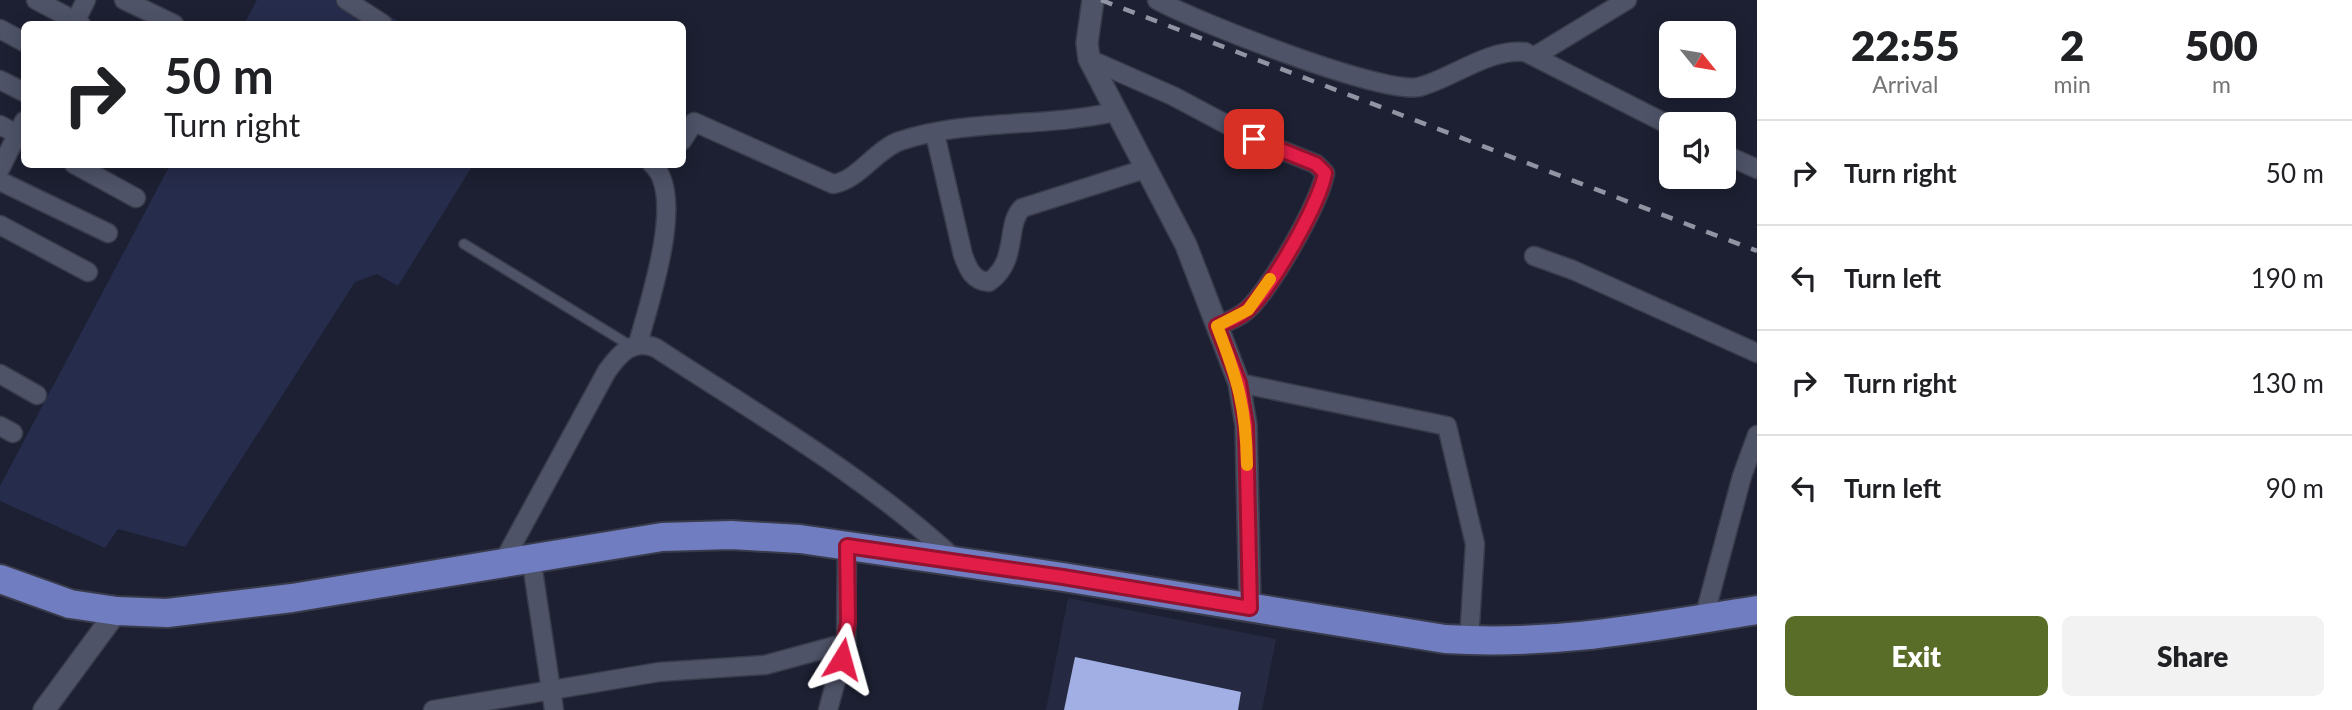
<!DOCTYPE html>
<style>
body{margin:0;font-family:Lato,sans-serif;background:#f2f2f2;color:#202124;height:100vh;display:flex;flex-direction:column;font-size:26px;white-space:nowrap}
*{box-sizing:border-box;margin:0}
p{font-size:23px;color:#757577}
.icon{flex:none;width:38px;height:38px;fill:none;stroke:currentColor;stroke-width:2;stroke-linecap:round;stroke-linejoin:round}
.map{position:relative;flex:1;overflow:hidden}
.details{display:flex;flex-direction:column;background:#fff;width:595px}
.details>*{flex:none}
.banner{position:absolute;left:21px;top:21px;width:665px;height:147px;border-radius:10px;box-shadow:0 4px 18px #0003;background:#fff;color:#202124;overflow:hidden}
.needle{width:46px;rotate:120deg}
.controls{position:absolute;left:1659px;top:21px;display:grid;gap:14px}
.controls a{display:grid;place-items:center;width:77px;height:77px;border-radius:10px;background:#fff;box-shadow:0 4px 18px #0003;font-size:35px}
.pin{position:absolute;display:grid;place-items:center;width:60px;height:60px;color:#fff;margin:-30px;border-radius:14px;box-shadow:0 4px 10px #0006}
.me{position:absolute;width:77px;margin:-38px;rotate:8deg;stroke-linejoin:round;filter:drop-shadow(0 0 5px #0008)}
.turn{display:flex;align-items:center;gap:24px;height:147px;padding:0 28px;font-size:32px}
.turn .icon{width:91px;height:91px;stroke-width:2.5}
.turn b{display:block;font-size:49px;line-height:60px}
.eta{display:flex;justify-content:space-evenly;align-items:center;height:119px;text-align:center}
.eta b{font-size:42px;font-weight:800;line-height:49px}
.action{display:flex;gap:14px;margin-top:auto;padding:14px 28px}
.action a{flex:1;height:80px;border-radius:10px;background:#5a6d28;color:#fff;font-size:28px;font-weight:800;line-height:80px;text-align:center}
.action a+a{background:#f2f2f2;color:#202124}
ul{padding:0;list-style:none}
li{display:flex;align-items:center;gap:21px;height:105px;padding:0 28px;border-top:2px solid #e0e0e0}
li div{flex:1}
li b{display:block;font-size:26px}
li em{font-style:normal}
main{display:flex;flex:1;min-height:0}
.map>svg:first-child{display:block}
.built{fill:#252a42}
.green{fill:#262c4b}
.building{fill:#a2afe5}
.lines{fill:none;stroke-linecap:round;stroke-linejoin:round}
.service-casing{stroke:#393b4a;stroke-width:12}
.minor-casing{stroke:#393b4a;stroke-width:21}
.tertiary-casing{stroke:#393b4a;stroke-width:24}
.trunk-casing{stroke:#393b4a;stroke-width:32}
.service{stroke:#4e5368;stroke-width:9}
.minor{stroke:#4e5368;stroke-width:18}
.tertiary{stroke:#4e5368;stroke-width:21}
.trunk{stroke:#707ec1;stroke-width:28}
.rail{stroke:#9094a3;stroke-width:4.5;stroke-dasharray:12 12;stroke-linecap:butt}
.route-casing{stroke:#92132f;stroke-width:18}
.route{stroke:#e11d48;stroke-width:12}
.slow{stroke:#f59e0b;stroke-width:12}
</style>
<main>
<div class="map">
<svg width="1757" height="710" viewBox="0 0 1757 710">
<rect width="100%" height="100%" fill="#1c2032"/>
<path class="built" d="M1068 598 1276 639 1262 710H1046Z"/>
<g class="green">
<path d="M257 0H363L403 24H244Z"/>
<path d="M170 165H473L398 286 377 274 355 282 185 547 118 529 105 548 0 501V486Z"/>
</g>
<path class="building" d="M1075 657 1241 692 1238 710H1064Z"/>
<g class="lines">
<defs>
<path id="service" d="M464 244 631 346"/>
<g id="minor">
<path d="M36 0 81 24"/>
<path d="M124 0 174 24"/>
<path d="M346 0 383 24"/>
<path d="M1157 0C1195 21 1382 95 1419 87 1453 78 1489 48 1525 52L1671 126"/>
<path d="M74 24 86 0"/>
<path d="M0 29 24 42"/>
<path d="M1535 56 1627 0"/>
<path d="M1089 59 1173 96 1254 139 1316 164 1325 173C1320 203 1269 292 1246 311 1238 318 1227 322 1217 326"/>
<path d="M0 80 24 92"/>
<path d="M0 125 24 138"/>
<path d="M935 134 963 255C968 269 973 281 989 282 1019 261 1005 225 1022 208L1145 169"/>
<path d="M682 141 694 122 833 184C859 180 875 150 900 141 970 118 1044 128 1114 112"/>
<path d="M1724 154 1757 169"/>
<path d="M74 164 136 198"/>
<path d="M0 169 24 121"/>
<path d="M0 181 108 233"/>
<path d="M0 225 88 272"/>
<path d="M1534 256 1573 270 1757 353"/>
<path d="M638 344C648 305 687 195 652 164"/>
<path d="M0 374 37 395"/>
<path d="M1239 383 1447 426 1475 544 1469 641"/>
<path d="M0 426 13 433"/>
<path d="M531 557 554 710"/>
<path d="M503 562 607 371C620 353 633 338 656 348 758 415 867 477 957 561"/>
<path d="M1704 618 1742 476 1757 435"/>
<path d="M433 710 659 672 765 665 846 643"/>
<path d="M828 710 846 643 847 546"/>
</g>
<g id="tertiary">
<path d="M1093 0 1087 43 1089 59 1186 245 1239 383 1246 425 1250 608"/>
<path d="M44 710 117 611"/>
</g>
<path id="trunk" d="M0 579 70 604 117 611 167 613 292 598 662 537 731 535 800 539 1063 577 1445 639C1557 646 1648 627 1757 610"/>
</defs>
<use href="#service" class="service-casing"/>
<use href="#minor" class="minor-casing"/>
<use href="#tertiary" class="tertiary-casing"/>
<use href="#trunk" class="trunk-casing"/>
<use href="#service" class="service"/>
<use href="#minor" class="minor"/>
<use href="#tertiary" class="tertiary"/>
<use href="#trunk" class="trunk"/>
<path class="rail" d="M1101 0 1757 251"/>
</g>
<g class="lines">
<defs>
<path id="route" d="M842 659 848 622 847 546 1063 577 1250 608 1246 425 1239 383 1217 326C1227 322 1238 318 1246 311 1270 291 1320 203 1325 173L1316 164 1254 139"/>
</defs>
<use href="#route" class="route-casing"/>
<use href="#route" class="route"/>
<path class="slow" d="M1247 465C1246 407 1238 380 1217 326L1248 310 1270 279"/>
</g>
</svg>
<div class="controls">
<a><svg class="needle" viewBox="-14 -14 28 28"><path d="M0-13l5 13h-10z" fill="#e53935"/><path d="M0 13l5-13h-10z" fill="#757577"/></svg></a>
<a><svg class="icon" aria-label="sound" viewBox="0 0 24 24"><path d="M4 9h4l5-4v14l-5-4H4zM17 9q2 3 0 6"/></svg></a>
</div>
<div class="pin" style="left:1254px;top:139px;background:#d93025"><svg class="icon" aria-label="arrive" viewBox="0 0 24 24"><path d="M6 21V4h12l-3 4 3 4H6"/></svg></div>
<svg class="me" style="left:842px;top:659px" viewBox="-20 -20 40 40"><path d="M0-17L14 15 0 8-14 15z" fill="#e11d48" stroke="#fff" stroke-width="4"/></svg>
<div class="banner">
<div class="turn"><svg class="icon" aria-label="right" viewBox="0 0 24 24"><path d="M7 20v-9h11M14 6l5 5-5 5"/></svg><div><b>50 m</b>Turn right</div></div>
</div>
</div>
<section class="details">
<div class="eta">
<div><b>22:55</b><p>Arrival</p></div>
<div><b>2</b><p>min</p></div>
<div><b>500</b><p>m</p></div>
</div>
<ul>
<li><svg class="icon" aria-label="right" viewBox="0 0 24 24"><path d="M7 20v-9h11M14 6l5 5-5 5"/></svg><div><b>Turn right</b></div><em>50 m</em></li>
<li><svg class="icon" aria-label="left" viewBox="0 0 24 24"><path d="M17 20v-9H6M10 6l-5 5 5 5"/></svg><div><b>Turn left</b></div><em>190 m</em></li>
<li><svg class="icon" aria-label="right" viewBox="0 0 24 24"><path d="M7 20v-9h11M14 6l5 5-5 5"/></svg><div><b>Turn right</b></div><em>130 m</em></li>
<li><svg class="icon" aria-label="left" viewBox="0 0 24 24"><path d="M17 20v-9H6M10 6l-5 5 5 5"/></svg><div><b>Turn left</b></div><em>90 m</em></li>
</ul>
<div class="action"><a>Exit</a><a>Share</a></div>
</section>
</main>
